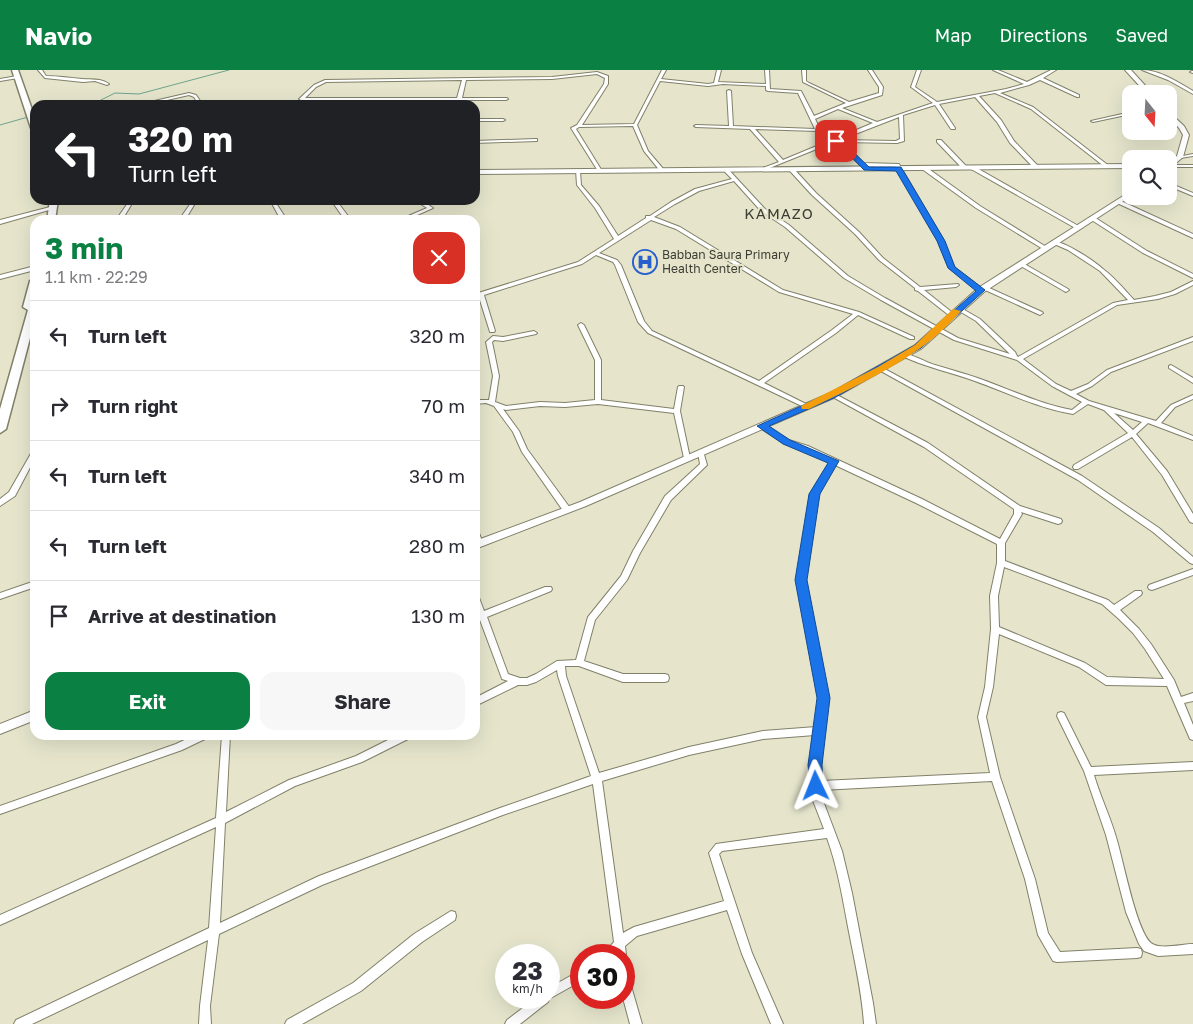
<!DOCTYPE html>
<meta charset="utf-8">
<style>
body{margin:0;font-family:"Golos Text",sans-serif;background:#f7f7f7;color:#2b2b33;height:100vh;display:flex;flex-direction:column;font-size:19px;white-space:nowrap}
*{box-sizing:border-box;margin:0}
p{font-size:16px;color:#7c7c81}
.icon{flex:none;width:28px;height:28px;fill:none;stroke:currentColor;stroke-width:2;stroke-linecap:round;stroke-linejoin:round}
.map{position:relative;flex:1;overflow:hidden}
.panel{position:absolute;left:30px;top:145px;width:450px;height:525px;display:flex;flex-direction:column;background:#fff;border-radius:15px;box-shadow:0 5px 20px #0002}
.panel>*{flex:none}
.top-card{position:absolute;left:30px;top:30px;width:450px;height:105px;border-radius:15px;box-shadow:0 5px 20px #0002;background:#202124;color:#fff;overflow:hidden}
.needle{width:32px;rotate:162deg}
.tools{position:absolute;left:1122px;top:15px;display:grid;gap:10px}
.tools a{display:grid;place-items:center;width:55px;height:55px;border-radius:10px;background:#fff;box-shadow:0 5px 20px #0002;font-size:25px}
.speed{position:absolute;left:495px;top:874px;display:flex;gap:10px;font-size:25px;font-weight:700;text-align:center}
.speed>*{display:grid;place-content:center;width:65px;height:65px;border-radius:50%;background:#fff;box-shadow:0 5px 20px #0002;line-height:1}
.speed small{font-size:12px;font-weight:400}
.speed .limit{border:8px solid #d22;background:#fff;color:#111}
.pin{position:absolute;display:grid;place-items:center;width:42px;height:42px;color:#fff;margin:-21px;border-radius:10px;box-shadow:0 2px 8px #0006}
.me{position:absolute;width:55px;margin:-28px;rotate:358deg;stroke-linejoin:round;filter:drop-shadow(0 0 4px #0008)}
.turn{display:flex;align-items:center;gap:18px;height:105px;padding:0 15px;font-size:22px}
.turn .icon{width:65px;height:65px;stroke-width:2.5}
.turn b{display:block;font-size:35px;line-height:42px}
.round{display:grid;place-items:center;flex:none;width:52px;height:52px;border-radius:15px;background:#f7f7f7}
.overview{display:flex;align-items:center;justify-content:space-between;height:85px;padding:0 15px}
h1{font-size:30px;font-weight:700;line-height:38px;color:#0b8043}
.cta{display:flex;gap:10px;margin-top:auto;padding:10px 15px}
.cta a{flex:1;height:58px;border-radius:15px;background:#0b8043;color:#fff;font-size:20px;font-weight:700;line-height:58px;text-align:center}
.cta a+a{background:#f7f7f7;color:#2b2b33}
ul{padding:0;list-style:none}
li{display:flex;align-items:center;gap:15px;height:70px;padding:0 15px;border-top:1px solid #e1e1e2}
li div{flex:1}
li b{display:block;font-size:19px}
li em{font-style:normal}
header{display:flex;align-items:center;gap:30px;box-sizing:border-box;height:70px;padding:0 25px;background:#0b8043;color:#fff}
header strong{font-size:24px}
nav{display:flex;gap:28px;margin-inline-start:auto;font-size:18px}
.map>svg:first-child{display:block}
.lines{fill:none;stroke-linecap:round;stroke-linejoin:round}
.stream{stroke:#6fa38c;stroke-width:1}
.minor-casing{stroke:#818069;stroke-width:2}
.tertiary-casing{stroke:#818069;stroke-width:2}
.primary-casing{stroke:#818069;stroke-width:3}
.minor{fill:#fff;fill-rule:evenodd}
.tertiary{fill:#fff;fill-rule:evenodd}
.primary{fill:#fff;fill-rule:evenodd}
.route{fill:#1a73e8;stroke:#114b97}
.slow{fill:#f59e0b}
.labels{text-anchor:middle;stroke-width:4;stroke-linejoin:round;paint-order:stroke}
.far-poi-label{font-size:12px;fill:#3d3d33;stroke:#e6e5cc;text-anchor:start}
.far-quarter-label{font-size:15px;letter-spacing:1px;fill:#3d3d33;stroke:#e6e5cc}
</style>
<header>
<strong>Navio</strong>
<nav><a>Map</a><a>Directions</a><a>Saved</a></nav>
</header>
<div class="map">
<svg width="1193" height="954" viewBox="0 0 1193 954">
<rect width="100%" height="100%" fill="#e6e5cc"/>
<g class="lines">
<g class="stream">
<path d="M91 35 115 23 139 24 229 0"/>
<path d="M0 55 35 45"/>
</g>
<defs>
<g id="minor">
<path d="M38 0H42L46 6C58 6 70 8 82 9 92 10 100 8 109 14L107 15 95 11 83 12 45 8Z"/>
<path d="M662 0H666L661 9 708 14 714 13 717 0H721L718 12 766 14 765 0H769L770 19 801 21 814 46 846 33 803 12 802 0H806V11L809 13 849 32 879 23V17L868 0H872L883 17 882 25 842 38 877 52 933 33 911 17 917 0H921L915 17 937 32 1006 19 1024 14 993 0H998L1027 12 1051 0H1056L1043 8 1079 25V27H1077L1040 10 1029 15 1000 23 1033 37 1109 96 1105 97 1031 39 995 23 979 26 1001 50 1014 71 1038 96V98H1034L1010 73 997 52 975 27 939 34 955 58V59H951L935 35 903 45 904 71 897 73 843 72 863 93 899 94 944 171 954 197 983 219V217H987L1042 242 1043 243 1040 245 983 219V221H979L949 198 938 171 895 96H866V97H862L842 78 839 72H834L762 101 760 100V99L779 92 750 59 696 57 694 56 696 55 729 56 727 21 729 20 731 21 733 56 815 59 798 23 768 21 766 20V16L723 14 708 16 660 11 637 55 648 81 665 101 663 102H661L644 81 633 56 579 57 576 59 602 101 600 102 598 101 571 58 577 55 604 14 605 8 597 4 552 9 466 10 462 28H507L508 29 506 30H461L459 31 457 30H301L299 29 314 15 325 10 552 7 597 2 608 6V14L582 55 634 54ZM462 10 457 28H305L316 17 326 12ZM838 39 873 53 835 69 820 59 815 49ZM899 47 900 69 896 71 840 70ZM755 59 817 61 831 70 783 90Z"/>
<path d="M1142 0C1160 0 1178 12 1193 21V24L1168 10Z"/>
<path d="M1192 1H1193V3L1190 2Z"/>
<path d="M17 6H18V8L0 11V9Z"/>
<path d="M189 23 196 25 203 35H199L194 27 189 25 145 35H137Z"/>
<path d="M295 31H297L301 35H297L294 32Z"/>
<path d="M1131 42V44L1093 52 1091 51Z"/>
<path d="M475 49H503L505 50 503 51H475Z"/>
<path d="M535 69H537V71L475 73V71Z"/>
<path d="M937 70H941L967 97V99H963L937 72Z"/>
<path d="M1193 84V86L1180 88 1178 87Z"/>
<rect x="1169" y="95" width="24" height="2"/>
<path d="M922 97H926L980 136 1048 178 1043 179 976 138 922 99Z"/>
<path d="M971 97H975L1082 158 1077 159 971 99Z"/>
<path d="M724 99H728L765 139 789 155 848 206 885 228 958 268 1010 284 976 251 956 239 959 237 961 238 980 249 1015 282 1017 286 1018 287 1113 233 1128 230 1100 201 1068 180 1052 173V171C1064 171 1093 190 1103 199 1114 207 1124 219 1134 230L1155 226 1171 222 1193 211V215L1175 224 1158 229 1117 235 1023 289 1056 314 1071 321 1088 314 1107 300 1193 267V271L1111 302 1092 316 1076 324 1089 331 1156 351 1171 335 1193 325V329L1175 337 1161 353 1193 366V370L1148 353 1136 364 1167 401 1193 444V453L1190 452 1162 405 1132 367 1078 399H1074L1073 397 1074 395 1128 363 1104 340 1088 334 1073 344C1038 338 1008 323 975 311 950 302 925 297 902 286V284C911 283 925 292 935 295 951 300 967 304 983 310 1013 321 1041 334 1072 340L1082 332 1052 316 1017 290 954 270 881 230 844 208 785 157 761 141 734 111 699 121 675 134 654 147 680 157 783 220 859 242 914 267V269H910L858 245 836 263 764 313 808 335 809 336 808 337 806 338 648 263 638 252 615 195 613 192 596 185 582 194 484 225 495 261 494 262H490L479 227 475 228V224L578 192 614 169 595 138 577 115 576 100 580 101 581 115 599 136 618 166 646 148V146H650L671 132 695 119 732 109 724 101ZM651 150 676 159 779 222 853 244 832 260 759 311 652 261 644 251 621 195 617 190 599 183ZM1114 343 1142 352 1133 360Z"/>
<path d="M790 99H794L816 123 859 162 883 188 920 217 958 214 959 215 956 217 924 220 954 244V246H950L918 221 915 220V218L879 190 855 164 812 125 790 101Z"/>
<path d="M1169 113 1193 123V126L1169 116Z"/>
<path d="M130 130H134L122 150H116Z"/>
<path d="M193 130H197L185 150H179Z"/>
<path d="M270 130H274L287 150H281Z"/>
<path d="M331 130H336L351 150H345Z"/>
<path d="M415 130H421L433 138 406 150H399L427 138Z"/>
<path d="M1117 131H1121L1193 164V168L1117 133Z"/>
<path d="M54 136H56V138L0 154V150Z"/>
<path d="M1090 147H1094L1147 181 1193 204V208L1143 183 1090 149Z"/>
<path d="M1021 192 1068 219 1069 220 1066 222 1064 221 1019 195 1018 194Z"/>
<path d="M35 196V200L0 209V205Z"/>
<path d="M581 253 584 255 601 290V330L674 339 678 317 679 316H683L684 317 680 341 690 388 687 390 684 388 674 343 598 334 565 337 540 336 506 340 503 339 519 361 527 379 570 438 571 440 567 443 564 442 522 382 513 362 494 336 486 333 475 334V330H489L493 306 486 272 493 266 503 267 534 261 537 263 536 264 503 271 494 270 492 272 499 306 495 332 506 336 540 332 565 333 595 330V290L578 255Z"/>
<path d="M1171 295 1193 308V313L1169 298V296Z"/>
<path d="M881 297 1082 406 1159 458 1193 487V494L1190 493 1153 462 1078 410 879 300V298Z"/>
<path d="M833 323 928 373 1020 436 1061 449 1062 451 1061 453 1058 454 1021 442 1022 444 1005 473V491L1108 530 1114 535 1135 521H1141L1142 523 1141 525 1120 540 1139 559 1151 574 1174 610 1181 627 1193 623V631L1184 633 1193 655V670L1190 669 1167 616 1106 615 1079 597 999 564 993 617 986 647 1000 707 1035 809 1048 863 1060 882 1137 878 1141 879 1142 883 1141 887 1137 888 1057 892 1053 891 1038 865 1025 809 992 711 821 720 822 728 842 781 852 823 873 933 876 954H864C862 923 855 893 849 862 843 831 838 798 827 768L722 781 719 784 752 883 783 954H771L742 884 727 840 637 866 625 876 626 885 624 889V885H605L606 881 614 872 593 714 500 746 322 815 219 864 210 936 211 954H199L200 936 208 870 32 954H14L16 950 209 858 216 757 0 855V845L216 748 222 665H230L226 742 289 710 356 686 398 665H411L410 668 362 692 295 716 225 753 220 853 319 806 500 738 591 706 558 606 557 600 536 612 527 615H518L475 636V628L508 611 502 609 501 606 480 550 475 551V545L477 544 475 537V524L478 525 484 541 545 517H551L552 519 551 521 487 547 508 604 520 608H527L536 604 557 591 576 590 588 547 621 506 633 481 665 426 700 394 698 383 699 381H703L707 395 671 430 640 483 627 510 595 550 584 591 623 604H665L668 605 669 608 668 611 665 612H623L579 596H565L566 606 599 703 689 677 763 661 816 657 820 628 797 510 810 424 830 392 804 380 785 374 760 358 759 356 760 354H764L789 370 808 376 922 429 1000 469 1014 444V439L924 377 831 326V324ZM835 395 916 433 997 474V493L990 526 991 559 985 617 978 647 990 703 821 711 820 695 824 664 825 661 824 659 828 628 805 510 818 424ZM1004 497 1102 534 1119 549 1133 563 1145 579 1164 609 1107 607 1085 593 999 557 998 526ZM815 665 810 695 812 728 824 759 716 774 709 783 724 831 634 857 623 863 602 711 689 685 763 669Z"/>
<path d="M33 380H35V388L15 426 0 436V429L9 422Z"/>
<path d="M475 460 478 461 483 473 482 475H476L475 472Z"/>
<path d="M1193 499V505L1152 520 1149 519 1148 517 1149 515Z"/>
<path d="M35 511V517L0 529V523Z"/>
<path d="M1061 642 1064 643 1091 697 1193 692V700L1094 705C1100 726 1110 746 1116 767 1123 789 1136 860 1151 873 1159 880 1183 874 1193 874V884L1158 886 1144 881 1139 874 1126 842 1106 765 1084 701 1057 646 1058 643Z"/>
<path d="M195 665H208L207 668 182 680 0 744V736L176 674Z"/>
<path d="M451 841 455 842 456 846 455 850 422 872 361 921 302 954H285L287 950 353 913 414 864Z"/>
<path d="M581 900V911L549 929 548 932 520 954H505L507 950 536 928H549V918Z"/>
<path d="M624 904 628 905 629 909 642 954H630L623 928Z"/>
</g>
<g id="tertiary">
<path d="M1125 0H1131L1153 24H1147Z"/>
<path d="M1169 42 1184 56 1189 65 1183 87 1169 99V94L1177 86 1183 65 1179 58 1169 47Z"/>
<path d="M1131 94V98L475 104V100Z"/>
<path d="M1131 121V126L984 222 921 279 836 327 586 436 475 479V471L580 432 830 323 915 275 978 218Z"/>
<path d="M35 640V650L0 664V654Z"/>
</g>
<g id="primary">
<path d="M12 0H18L35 48V60L31 58Z"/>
<path d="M50 130H58L55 150H47Z"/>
<path d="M35 208V249L6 359 0 363V339L28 240 23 237 30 211Z"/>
</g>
</defs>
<use href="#minor" class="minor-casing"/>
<use href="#tertiary" class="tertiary-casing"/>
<use href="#primary" class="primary-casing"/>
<use href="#minor" class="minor"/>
<use href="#tertiary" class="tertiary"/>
<use href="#primary" class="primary"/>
</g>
<path class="route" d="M834 69H843L847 76 869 97H901L945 171 955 197 985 220 921 278 836 327 769 356 790 370 839 391 820 424 807 510 830 628 822 695 823 716 821 720 816 722 811 720 808 695 817 628 795 510 809 424 828 393 783 374 757 356 830 323 889 290 915 275 976 221 948 198 937 171 896 101 864 100 838 73 834 72Z"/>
<path class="slow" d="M953 239 961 241C921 288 863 312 809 339H802L801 336 878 297 915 275Z"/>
<defs>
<symbol id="hospital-ring" viewBox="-11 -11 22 22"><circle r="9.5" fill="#e6e5cc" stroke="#275fcd" stroke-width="1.5"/><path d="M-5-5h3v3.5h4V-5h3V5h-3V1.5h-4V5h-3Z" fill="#275fcd"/></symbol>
</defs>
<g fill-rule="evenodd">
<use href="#hospital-ring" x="631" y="178" width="28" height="28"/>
</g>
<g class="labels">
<g class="far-poi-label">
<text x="662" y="189">Babban Saura Primary<tspan x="662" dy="14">Health Center</tspan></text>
</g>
<g class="far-quarter-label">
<text x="779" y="149">KAMAZO</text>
</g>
</g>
</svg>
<div class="tools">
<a><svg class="needle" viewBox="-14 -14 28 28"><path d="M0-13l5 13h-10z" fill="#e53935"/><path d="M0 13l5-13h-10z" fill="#7c7c81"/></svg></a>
<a><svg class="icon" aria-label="search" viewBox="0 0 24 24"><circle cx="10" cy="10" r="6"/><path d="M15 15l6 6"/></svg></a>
</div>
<div class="speed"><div>23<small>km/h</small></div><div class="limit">30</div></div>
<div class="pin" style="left:836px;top:71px;background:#d93025"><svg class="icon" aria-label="arrive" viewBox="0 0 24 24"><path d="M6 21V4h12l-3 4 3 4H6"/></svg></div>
<svg class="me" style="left:816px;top:716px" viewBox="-20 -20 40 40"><path d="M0-17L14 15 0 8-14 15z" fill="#1a73e8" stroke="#fff" stroke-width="4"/></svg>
<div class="top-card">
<div class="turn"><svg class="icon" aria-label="left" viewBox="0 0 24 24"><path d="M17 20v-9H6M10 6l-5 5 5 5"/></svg><div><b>320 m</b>Turn left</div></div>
</div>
<section class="panel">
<div class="overview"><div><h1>3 min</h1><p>1.1 km · 22:29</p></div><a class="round" style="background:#d93025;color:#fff"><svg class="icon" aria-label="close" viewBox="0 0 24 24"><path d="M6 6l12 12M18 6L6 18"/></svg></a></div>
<ul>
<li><svg class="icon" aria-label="left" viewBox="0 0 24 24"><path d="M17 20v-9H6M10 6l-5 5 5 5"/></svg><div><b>Turn left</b></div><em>320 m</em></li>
<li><svg class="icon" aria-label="right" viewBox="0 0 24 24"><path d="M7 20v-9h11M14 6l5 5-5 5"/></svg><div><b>Turn right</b></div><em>70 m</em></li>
<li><svg class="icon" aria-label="left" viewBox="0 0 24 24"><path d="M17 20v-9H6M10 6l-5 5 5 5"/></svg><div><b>Turn left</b></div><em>340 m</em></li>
<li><svg class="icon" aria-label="left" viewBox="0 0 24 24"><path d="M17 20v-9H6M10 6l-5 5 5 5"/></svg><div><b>Turn left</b></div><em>280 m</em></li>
<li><svg class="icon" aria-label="arrive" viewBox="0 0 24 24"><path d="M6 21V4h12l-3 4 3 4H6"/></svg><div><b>Arrive at destination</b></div><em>130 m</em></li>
</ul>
<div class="cta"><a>Exit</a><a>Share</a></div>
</section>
</div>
